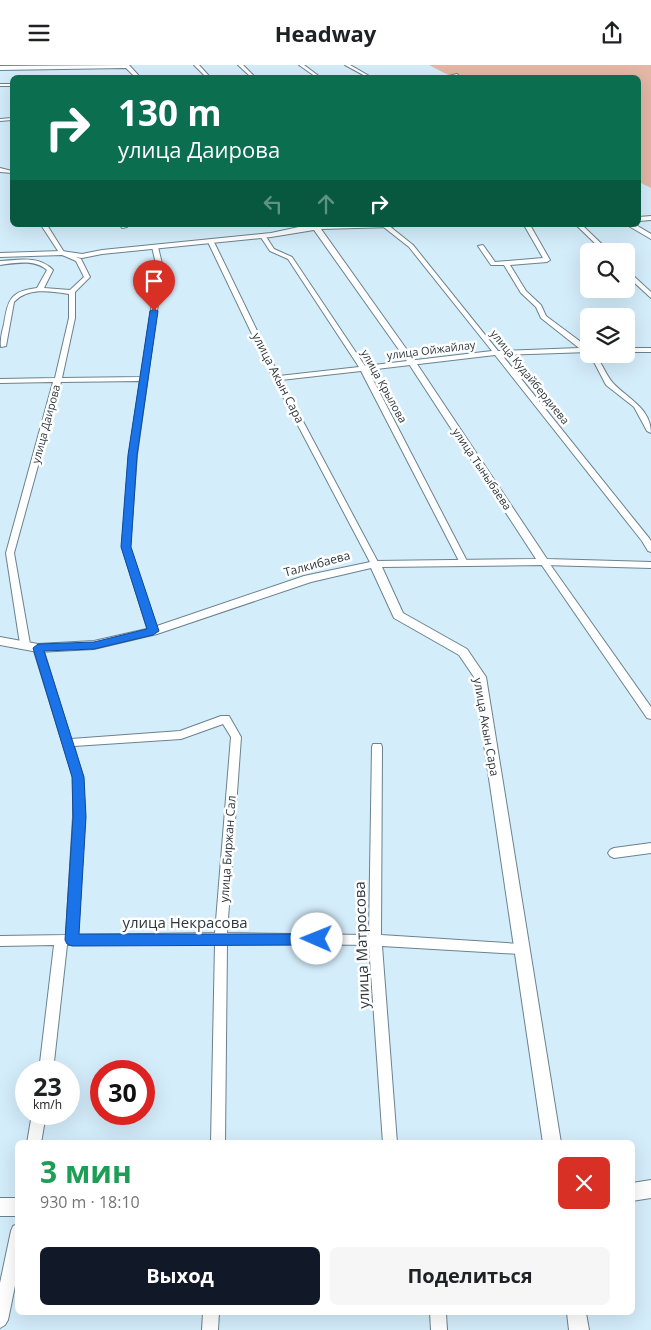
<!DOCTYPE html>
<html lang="ru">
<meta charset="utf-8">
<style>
body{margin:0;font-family:"Open Sans",sans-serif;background:#f6f6f6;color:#202124;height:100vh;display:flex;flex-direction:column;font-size:19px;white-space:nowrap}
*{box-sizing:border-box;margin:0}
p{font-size:16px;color:#757577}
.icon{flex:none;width:28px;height:28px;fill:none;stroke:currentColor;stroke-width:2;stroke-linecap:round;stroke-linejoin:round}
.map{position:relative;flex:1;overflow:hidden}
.sheet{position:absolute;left:15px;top:1075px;width:620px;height:175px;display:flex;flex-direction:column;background:#fff;border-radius:8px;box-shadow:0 5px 20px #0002}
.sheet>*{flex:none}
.banner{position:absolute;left:10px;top:10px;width:631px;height:152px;border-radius:8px;box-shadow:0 5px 20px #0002;background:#0b6e4f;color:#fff;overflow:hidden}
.buttons{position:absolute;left:580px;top:178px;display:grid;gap:10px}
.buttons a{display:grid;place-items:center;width:55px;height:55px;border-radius:8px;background:#fff;box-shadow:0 5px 20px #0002;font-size:25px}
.speed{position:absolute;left:15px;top:995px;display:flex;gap:10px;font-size:25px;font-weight:700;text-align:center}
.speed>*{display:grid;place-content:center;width:65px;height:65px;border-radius:50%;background:#fff;box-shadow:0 5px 20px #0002;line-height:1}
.speed small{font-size:12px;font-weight:400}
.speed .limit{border:8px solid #d22;background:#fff;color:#111}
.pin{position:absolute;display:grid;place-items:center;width:42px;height:42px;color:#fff;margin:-51px -21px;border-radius:50% 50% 50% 0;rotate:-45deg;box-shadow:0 0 5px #0007}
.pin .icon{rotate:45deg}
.me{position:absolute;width:55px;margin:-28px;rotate:271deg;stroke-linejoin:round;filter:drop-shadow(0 0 4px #0008)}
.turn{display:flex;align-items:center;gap:18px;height:105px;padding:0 25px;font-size:22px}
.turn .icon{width:65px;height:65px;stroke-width:2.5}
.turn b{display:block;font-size:35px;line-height:42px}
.lanes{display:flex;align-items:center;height:48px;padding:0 25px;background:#0003;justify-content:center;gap:25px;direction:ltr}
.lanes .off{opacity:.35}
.round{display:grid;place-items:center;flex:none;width:52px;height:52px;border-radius:8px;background:#f6f6f6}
.headline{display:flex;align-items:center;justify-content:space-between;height:85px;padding:0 25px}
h1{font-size:30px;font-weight:700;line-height:38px;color:#1e9e55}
.action{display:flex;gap:10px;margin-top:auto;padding:10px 25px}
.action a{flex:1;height:58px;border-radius:8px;background:#111827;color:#fff;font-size:20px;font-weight:700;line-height:58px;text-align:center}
.action a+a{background:#f6f6f6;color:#202124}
header{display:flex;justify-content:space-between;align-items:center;height:65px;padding:0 25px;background:#fff;font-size:22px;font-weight:700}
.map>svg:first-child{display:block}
.green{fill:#e4b7a6}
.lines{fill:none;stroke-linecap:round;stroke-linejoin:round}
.minor-casing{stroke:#6b828e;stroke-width:2}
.tertiary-casing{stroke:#6b828e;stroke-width:2}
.minor{fill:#fff;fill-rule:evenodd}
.tertiary{fill:#fff;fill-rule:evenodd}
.route{fill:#1a73e8;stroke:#114b97}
.labels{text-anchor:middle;stroke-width:5;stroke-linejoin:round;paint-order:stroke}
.far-street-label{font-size:11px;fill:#2d373d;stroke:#fff}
.street-label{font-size:12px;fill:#2d373d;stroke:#fff}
.near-street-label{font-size:15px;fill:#2d373d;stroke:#fff}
</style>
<header><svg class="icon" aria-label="menu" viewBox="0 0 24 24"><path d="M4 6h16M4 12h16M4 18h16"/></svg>Headway<svg class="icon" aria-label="share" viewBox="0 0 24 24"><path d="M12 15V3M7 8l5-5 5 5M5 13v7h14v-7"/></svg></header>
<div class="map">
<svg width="651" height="1265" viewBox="0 0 651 1265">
<rect width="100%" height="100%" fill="#d4edfb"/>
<path class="green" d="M429 0H651V123L639 117V12H452Z"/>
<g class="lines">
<defs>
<g id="minor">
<path d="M194 0H199L210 12H206Z"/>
<path d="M238 0H243L255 12H251Z"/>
<path d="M299 0H304L320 12H316Z"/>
<path d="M345 0H350L371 12H367Z"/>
<path d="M457 9 459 11 449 12V11Z"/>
<rect x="0" y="19" width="12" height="2"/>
<path d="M12 53V55L0 56V54Z"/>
<path d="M0 103 12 106V108L0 107Z"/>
<path d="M651 151V155L639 156V152Z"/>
<path d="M41 160H47L64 187 81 194 90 212 75 227V253L62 313 141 312 157 203 152 182 155 180 158 182 163 203 137 390 130 482 158 566 156 568H150L148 566 122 482 129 390 140 316 61 317 14 488 30 579 25 582 20 579 6 488 53 317 0 318V314L55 313 69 253V229C51 226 27 222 14 237L6 281 1 282C0 275 2 266 4 259 8 235 10 226 37 223L47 205C34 194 16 198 0 200V196C18 195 39 190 53 205L44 223 70 225 84 212 76 196 60 189Z"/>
<path d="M120 160H126L127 162 122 163Z"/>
<path d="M381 160H388L413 180 498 286 579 283 541 253 536 242 521 228 504 200H491L478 181 483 180 495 197 543 193 524 160H530L550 195 547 197 510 200 526 226 541 240 546 251 589 283V287L502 290 649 473 651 476V487L648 486 642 476 495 290 368 305 468 498 464 501 460 498 361 306 281 315 379 499 378 501H372L273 313 208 177 211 175 214 177 279 311 359 302 288 194 270 186 260 171 263 169 265 170 274 184 292 192 365 301 492 286 409 182Z"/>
<path d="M576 160H582L609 186H603Z"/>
<path d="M626 204 651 227V233L626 210Z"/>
<rect x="626" y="283" width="25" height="4"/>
<path d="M589 287V289H594C602 297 605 309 613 318 628 334 651 343 651 368L647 366 634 342 606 320 594 297 587 289Z"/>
<path d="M544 494 547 495 651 642V654L647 653 541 499 540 497 541 495Z"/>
<path d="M38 580 43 583 71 674 180 666 221 651H229L241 672 227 868 369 870 372 682 373 679H381L382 682 381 870 520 879 524 880 526 884 524 888 520 889 382 881 397 1078H383L369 880 227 878 225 1078H211L215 878 67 880 53 1006H39L54 880 0 881V871L66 870 73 752V712L33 583ZM223 659 231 672 215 868 78 870 85 752 83 712 74 681 181 674Z"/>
<path d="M651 778V788L614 793 610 791 608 788 610 785 614 783Z"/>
<path d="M32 1049H46L41 1078H27Z"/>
<path d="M18 1159V1206L8 1255 5 1260 0 1263V1218L11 1166 13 1161Z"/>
<path d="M203 1248H219L218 1265H202Z"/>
<path d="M430 1248H446L447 1265H431Z"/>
</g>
<g id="tertiary">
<path d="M129 0 140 12H135L126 3 0 5V1Z"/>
<path d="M308 160H396L392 162 321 164 417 299 547 494 651 497V503L544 500 382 502 403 548 467 584 486 612 561 1078H543L474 612 459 590 394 553 371 503 311 517 157 569 94 584 38 587 0 580V572L38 579 94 576 151 563 304 511 375 496 536 494 409 299 314 165 271 172 102 189 82 193 62 190 0 192V188L62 186 82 189 102 185 271 168Z"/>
<path d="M627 160H636L651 169V174Z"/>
<path d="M651 1115V1133L632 1136V1118Z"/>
<rect x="0" y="1133" width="18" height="18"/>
<path d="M567 1248H586L589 1265H569Z"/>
</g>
</defs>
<use href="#minor" class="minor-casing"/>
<use href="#tertiary" class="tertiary-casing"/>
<use href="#minor" class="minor"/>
<use href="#tertiary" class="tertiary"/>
</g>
<path class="route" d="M154 244 158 246 137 390 131 482 159 566 153 570 94 584 44 586 84 712 86 752 79 869H317L322 870 324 874 322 879 317 880 72 881 67 879 65 875 73 752 72 712 33 583 38 579 94 577 147 564 121 482 128 390 150 246Z"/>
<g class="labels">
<g class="far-street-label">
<text transform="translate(431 285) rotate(-7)" y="4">улица Ойжайлау</text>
<text transform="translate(530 312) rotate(51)" y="4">улица Кудайбердиева</text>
<text transform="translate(384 321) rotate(61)" y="4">улица Крылова</text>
<text transform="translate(46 359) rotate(-75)" y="4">улица Даирова</text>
<text transform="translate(482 404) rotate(56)" y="4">улица Тыныбаева</text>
</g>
<g class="street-label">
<text transform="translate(278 313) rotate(63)" y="4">улица Акын Сара</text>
<text transform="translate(317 499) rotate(-15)" y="4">Талкибаева</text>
<text transform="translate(486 662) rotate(80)" y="4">улица Акын Сара</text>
<text transform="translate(228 784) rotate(-86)" y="4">улица Биржан Сал</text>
</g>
<g class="near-street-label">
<text x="185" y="863">улица Некрасова</text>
<text transform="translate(362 880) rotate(-92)" y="5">улица Матросова</text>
</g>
</g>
</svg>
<div class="buttons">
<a><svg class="icon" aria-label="search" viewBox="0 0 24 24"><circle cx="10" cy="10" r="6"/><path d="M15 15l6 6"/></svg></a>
<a><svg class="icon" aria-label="layers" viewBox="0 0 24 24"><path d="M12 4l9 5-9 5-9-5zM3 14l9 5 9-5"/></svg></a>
</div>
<div class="speed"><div>23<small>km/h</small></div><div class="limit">30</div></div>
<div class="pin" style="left:154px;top:246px;background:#d93025"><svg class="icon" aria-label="arrive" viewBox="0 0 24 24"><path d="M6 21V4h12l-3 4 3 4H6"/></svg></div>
<svg class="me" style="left:317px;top:874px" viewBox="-20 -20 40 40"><circle r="19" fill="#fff"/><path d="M0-13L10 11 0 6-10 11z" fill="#1a73e8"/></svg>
<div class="banner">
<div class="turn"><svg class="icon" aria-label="right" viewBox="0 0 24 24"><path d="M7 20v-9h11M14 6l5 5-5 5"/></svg><div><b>130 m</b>улица Даирова</div></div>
<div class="lanes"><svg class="icon off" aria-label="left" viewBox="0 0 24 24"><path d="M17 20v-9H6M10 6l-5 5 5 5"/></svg><svg class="icon off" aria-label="ahead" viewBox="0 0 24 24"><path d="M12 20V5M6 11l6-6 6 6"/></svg><svg class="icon" aria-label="right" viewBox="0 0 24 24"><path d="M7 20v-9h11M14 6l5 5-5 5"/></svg></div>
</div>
<section class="sheet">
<div class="headline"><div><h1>3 мин</h1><p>930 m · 18:10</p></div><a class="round" style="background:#d93025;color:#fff"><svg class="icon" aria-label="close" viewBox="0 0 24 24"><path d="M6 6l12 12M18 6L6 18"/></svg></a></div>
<div class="action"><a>Выход</a><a>Поделиться</a></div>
</section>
</div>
